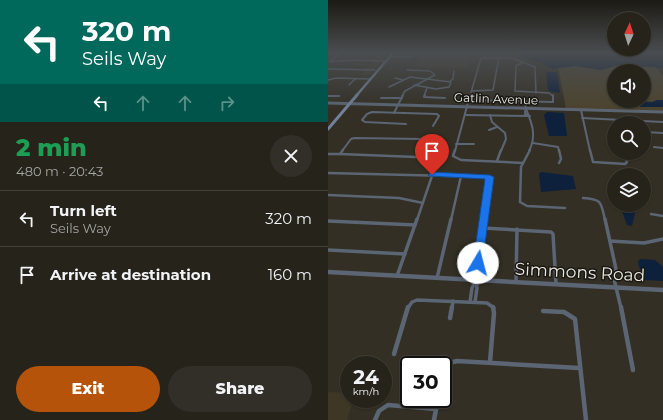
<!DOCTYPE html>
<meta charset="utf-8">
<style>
body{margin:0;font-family:Montserrat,sans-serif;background:#322f28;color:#f1f3f6;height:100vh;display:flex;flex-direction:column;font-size:15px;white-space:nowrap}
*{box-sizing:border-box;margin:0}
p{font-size:13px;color:#a4a4a3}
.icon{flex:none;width:22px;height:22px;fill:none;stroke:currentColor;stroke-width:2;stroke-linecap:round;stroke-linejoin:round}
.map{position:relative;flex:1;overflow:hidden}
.side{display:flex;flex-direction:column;background:#26231b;width:328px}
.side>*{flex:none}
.guide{background:#00695c;color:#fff;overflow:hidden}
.needle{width:26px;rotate:4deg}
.buttons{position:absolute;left:279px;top:12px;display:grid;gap:8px}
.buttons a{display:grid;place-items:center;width:44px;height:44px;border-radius:50%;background:#26231b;box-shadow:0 1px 3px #0004,0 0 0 1px #42403a;font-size:20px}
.speed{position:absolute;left:12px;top:356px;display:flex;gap:8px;font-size:20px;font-weight:700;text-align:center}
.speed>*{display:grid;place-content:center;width:52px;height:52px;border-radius:50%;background:#26231b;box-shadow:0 1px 3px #0004,0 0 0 1px #42403a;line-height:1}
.speed small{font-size:10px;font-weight:400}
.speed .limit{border:2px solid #111;border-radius:6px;background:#fff;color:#111}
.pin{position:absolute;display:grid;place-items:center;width:34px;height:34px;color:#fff;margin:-41px -17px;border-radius:50% 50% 50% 0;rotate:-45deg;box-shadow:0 0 4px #0007}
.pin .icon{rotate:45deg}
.me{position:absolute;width:44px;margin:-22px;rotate:8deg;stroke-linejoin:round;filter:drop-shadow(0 0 3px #0008)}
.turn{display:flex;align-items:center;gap:14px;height:84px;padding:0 16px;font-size:18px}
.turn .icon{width:52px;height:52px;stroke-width:2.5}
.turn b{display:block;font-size:28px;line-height:34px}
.lanes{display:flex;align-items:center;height:38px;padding:0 16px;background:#0003;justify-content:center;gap:20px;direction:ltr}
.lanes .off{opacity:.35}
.round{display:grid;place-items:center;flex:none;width:42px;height:42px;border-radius:21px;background:#322f28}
.overview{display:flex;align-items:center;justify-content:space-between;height:68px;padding:0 16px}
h1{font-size:24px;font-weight:800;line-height:30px;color:#1e9e55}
.primary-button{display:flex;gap:8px;margin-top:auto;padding:8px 16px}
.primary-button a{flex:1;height:46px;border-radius:24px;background:#b45309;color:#fff;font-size:16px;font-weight:800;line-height:46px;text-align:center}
.primary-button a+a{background:#322f28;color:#f1f3f6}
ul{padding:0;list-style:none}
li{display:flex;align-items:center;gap:12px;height:56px;padding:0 16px;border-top:1px solid #42403a}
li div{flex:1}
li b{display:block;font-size:15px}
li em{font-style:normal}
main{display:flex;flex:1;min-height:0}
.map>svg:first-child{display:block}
.built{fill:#3e3726}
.green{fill:#4c432c;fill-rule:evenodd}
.water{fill:#0d203c}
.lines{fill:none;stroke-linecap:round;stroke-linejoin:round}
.minor-far4{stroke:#5b6574;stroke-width:1.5}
.minor-far3{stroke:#5b6574;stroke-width:2}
.minor-far2{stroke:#5b6574;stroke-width:2.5}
.minor-far1{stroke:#5b6574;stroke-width:3.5}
.minor{stroke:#5b6574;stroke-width:4.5}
.tertiary-far1{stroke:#5b6574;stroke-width:3}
.tertiary{stroke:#5b6574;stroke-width:4.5}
.secondary-far1{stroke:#72829a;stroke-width:2.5}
.secondary{stroke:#72829a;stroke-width:3}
.route{fill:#1a73e8;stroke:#114b97}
.labels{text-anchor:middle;stroke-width:3;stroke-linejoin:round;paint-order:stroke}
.far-street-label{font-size:12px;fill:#ebe8e1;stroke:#191813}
.near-street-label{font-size:17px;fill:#ebe8e1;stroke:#191813}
</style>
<main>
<section class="side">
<div class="guide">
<div class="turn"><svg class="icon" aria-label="left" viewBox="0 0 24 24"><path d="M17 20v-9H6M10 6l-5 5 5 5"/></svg><div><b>320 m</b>Seils Way</div></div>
<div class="lanes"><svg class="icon" aria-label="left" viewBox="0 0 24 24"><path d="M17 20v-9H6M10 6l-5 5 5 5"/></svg><svg class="icon off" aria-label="ahead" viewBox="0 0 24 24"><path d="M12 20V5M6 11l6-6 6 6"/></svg><svg class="icon off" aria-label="ahead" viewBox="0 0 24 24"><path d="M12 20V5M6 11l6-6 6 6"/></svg><svg class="icon off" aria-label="right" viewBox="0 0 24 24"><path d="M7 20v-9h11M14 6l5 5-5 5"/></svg></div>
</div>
<div class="overview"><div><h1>2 min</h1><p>480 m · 20:43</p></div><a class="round"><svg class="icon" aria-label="close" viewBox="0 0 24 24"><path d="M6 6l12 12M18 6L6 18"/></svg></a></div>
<ul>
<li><svg class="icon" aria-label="left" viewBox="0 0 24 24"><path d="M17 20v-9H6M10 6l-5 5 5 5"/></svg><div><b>Turn left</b><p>Seils Way</p></div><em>320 m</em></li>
<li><svg class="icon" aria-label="arrive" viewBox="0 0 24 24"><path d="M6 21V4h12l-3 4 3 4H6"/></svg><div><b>Arrive at destination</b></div><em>160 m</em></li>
</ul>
<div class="primary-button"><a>Exit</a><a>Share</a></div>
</section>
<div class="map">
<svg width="335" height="420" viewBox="0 0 335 420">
<rect width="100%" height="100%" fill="#332f24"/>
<g class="built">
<path d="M96 53H144L139 68 88 67Z"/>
<path d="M48 57H57L41 75H32L40 66 24 65 27 63 41 64Z"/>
<path d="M0 392 21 393V399H26L19 420H0Z"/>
</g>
<path class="green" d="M228 55 320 57 335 76V111L238 109ZM286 71H316V101H286Z"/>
<g class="water">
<path d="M192 53H335V68L291 65 273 70 248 66 224 69 213 63 200 59Z"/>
<path d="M219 72H229L232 93 220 91 218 73Z"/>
<path d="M329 100H335V107H313L308 104 312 101 324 102Z"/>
<path d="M219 112 236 113 239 136H221L216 115Z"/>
<path d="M213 172 245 176 248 189 213 192 211 174Z"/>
<path d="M292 205H303L307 213 304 226 299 225Z"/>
<path d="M313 259 327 260 335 267V281L316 280 310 263 311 260Z"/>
</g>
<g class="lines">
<g class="minor-far4">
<path d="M0 54H11"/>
<path d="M62 57H83L87 53"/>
<path d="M2 62 24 60 58 61"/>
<path d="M2 62 11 54"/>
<path d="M194 63 188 66 187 91 221 93 225 96"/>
<path d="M0 69 47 70"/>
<path d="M67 78 75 80"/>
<path d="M0 80 8 78 42 79"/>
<path d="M122 81 125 79 126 71"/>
<path d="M21 85 27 79"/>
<path d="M61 87 82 77 123 82 121 87 108 89 86 85"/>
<path d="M144 91 165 90 171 57"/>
<path d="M0 96H11"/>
<path d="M74 96 77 91 107 75 102 71 79 70"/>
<path d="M96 96 99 88"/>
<path d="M142 96 153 58H184L207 67 208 93"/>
</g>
<g class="minor-far3">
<path d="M97 95 96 97 117 98"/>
<path d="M0 96H11"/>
<path d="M53 98H74"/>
<path d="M141 100 225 102V95"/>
<path d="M198 101 197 114 200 115"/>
<path d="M198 109C204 123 209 136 201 151"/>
<path d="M253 110 262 151"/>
<path d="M66 113 75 95"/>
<path d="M138 115 202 116"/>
<path d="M162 115 164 122 177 133 178 139 173 151"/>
<path d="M254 118 335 122"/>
<path d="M78 124 37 122 34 120 39 114 44 112 109 114 111 116 105 126"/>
<path d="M161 130 169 127"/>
<path d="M316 132 335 133"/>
<path d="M205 143 230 147 231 151"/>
<path d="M128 144H146"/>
<path d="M326 147 335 148"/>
<path d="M14 151 23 139 26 138 94 139 98 141 95 151"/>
<path d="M127 151 142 95"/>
</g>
<g class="minor-far2">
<path d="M127 150 125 156 133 160 195 163"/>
<path d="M202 150 193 167 192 202 199 206 237 208"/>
<path d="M231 150 233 159 231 163"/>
<path d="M262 150 265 162 297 164 299 162 296 153"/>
<path d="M0 154H12"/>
<path d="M12 154 88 157 92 155 95 150"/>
<path d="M12 154 15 150"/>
<path d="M169 161 173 150"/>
<path d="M0 173 162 177 156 220"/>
<path d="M0 195 71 198 95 203"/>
<path d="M255 198C274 199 273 202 277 220"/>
<path d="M323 214 335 216"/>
<path d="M89 220 107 167"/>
<path d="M123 220 133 176"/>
</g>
<g class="minor-far1">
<path d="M277 219 288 269 286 279 293 308"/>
<path d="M0 221 87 225"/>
<path d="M155 228 223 232 225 234 228 284"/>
<path d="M282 241 316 243 335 239"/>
<path d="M0 250 77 254"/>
<path d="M69 276 89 219"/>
<path d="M109 278 123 219"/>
<path d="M188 282 189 229"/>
<path d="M142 302 144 288 148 280"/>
<path d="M147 302 149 288 148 280 156 219"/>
<path d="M80 308 84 302 89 300 159 303 166 308"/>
<path d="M124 308 125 301"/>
</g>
<g class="minor">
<path d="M293 307 305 370"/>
<path d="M215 311 236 312 247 319 258 420"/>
<path d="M122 318 124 307"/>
<path d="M66 354 80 307"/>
<path d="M162 362 166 313 165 307"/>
<path d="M115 372 121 363 129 361 251 368"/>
<path d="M47 420 51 411 60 405 108 409"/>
<path d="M106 420 110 399"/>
</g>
<path class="tertiary-far1" d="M0 103 335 112"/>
<path class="tertiary" d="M0 272 335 290"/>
<path class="secondary-far1" d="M28 96 65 53"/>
<path class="secondary" d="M0 129 29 95"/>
</g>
<linearGradient id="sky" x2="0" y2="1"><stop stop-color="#1c1a14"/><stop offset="0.47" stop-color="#4a4d50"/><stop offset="1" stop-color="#4a4d50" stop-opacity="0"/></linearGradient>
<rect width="335" height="112" fill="url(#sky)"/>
<path class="route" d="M104 172 162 175 166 177 154 266H146L145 263 157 179 101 176 100 175Z"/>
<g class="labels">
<g class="far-street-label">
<text transform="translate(168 99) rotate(2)" y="4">Gatlin Avenue</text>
</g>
<g class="near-street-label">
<text transform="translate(252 272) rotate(3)" y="6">Simmons Road</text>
</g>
</g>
</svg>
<div class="buttons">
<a><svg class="needle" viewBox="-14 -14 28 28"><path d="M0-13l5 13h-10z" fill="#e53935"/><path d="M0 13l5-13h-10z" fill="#a4a4a3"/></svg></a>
<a><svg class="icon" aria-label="sound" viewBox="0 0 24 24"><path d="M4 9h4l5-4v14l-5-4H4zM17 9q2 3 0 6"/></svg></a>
<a><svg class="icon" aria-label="search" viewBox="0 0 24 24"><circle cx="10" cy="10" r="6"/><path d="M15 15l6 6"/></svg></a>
<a><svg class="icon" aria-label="layers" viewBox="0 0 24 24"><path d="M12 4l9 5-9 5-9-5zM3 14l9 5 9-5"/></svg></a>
</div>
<div class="speed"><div>24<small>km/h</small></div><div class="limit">30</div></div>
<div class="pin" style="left:104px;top:175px;background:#d93025"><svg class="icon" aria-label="arrive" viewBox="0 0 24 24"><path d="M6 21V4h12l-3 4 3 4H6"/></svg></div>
<svg class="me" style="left:150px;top:263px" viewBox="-20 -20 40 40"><circle r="19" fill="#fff"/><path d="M0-13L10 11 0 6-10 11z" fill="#1a73e8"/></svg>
</div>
</main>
